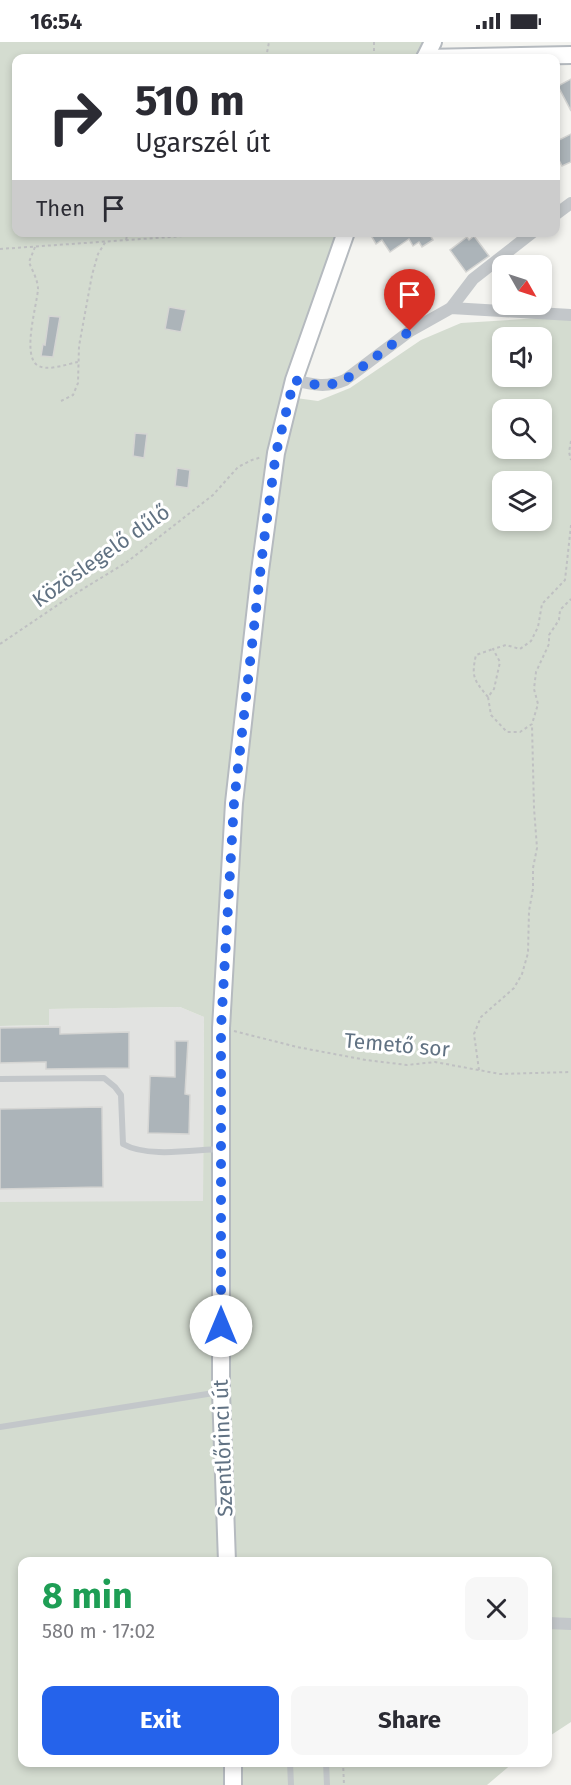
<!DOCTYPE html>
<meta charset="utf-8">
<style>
body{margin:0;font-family:"Fira Sans",sans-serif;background:#f7f7f7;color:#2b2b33;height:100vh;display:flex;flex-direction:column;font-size:22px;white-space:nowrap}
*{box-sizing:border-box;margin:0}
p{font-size:20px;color:#7c7c81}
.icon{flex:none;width:33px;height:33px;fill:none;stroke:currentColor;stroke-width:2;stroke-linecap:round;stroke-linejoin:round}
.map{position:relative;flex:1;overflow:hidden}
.side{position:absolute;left:18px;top:1515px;width:534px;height:210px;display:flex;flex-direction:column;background:#fff;border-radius:12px;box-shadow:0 3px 9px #0003}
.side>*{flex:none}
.banner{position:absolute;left:12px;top:12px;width:548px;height:183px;border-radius:12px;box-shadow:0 3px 9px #0003;background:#fff;color:#2b2b33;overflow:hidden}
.needle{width:39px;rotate:129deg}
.fabs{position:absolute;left:492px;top:213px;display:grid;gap:12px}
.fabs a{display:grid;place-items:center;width:60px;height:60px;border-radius:12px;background:#fff;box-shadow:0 3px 9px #0003;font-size:30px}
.pin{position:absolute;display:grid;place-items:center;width:51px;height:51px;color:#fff;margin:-62px -26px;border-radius:50% 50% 50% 0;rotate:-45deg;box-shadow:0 0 6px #0007}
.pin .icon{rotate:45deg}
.me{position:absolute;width:66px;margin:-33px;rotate:0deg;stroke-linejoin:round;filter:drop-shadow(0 0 4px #0008)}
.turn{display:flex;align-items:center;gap:21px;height:126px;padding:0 24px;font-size:27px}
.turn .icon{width:78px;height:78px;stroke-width:2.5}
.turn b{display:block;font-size:42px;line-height:51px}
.then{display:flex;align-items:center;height:57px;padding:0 24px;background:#0003;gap:12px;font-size:22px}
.round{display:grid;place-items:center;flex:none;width:63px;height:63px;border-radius:12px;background:#f7f7f7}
.head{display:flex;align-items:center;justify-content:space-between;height:102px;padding:0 24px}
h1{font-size:36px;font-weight:700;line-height:45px;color:#1e9e55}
.primary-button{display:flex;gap:12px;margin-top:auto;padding:12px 24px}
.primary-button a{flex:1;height:69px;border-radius:12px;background:#2563eb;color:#fff;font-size:24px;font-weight:700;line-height:69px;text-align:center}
.primary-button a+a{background:#f7f7f7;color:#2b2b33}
.status{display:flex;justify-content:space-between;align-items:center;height:42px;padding:0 30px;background:#fff;direction:ltr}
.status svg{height:16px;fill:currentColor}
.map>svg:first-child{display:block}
.built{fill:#e2e3e1}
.green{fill:#d4dcd0;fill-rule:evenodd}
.building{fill:#acb4b9;stroke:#d5d5d3;stroke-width:1.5}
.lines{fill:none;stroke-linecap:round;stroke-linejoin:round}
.secondary-casing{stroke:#b5babf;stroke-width:20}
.path{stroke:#bfc0c2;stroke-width:2;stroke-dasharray:3 3;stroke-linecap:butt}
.lane{stroke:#c3c7ca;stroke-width:6}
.street{stroke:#c3c7ca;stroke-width:12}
.secondary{stroke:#fff;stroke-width:16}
.route{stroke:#2563eb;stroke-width:10;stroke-dasharray:0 18}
.labels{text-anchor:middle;stroke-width:6;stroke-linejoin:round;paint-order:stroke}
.street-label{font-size:21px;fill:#617283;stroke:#fff}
</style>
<div class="status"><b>16:54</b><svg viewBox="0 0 49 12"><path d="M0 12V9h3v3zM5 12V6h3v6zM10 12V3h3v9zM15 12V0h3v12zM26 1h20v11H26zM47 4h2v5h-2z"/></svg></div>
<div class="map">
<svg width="571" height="1743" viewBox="0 0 571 1743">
<rect width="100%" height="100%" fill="#f4f4f0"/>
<path class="built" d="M180 965 204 975 203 1160H0V984L49 983V967Z"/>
<path class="green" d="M0 0H425L417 16H16V190L338 191 284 339 281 354 318 359 350 346 421 298 461 281 571 274V1680L548 1695V1520H22V1720L513 1721 487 1743H0V1160L203 1159 204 975 180 965 49 967V983L0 984ZM502 296H542V334H502ZM502 368H542V406H502ZM502 440H542V478H502Z"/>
<g class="building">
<path d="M571 37V69L558 44Z"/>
<path d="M571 92V120L562 124 555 110V100Z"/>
<path d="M369 190H434L430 193 433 198 422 205 419 200 413 204 409 197 390 210 382 198 376 202Z"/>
<path d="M474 194 489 214 466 230 450 208 467 195 469 198Z"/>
<path d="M169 265 186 268 181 290 165 287Z"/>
<path d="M49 274 60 275 53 315 41 314 43 302 45 303Z"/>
<path d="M135 391 147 392 144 416 133 414Z"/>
<path d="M177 426 190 428 188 446 175 444Z"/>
<path d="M60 985V992L129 990V1026L46 1027V1020L0 1021V986Z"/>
<path d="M175 999H188L185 1052 190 1053 189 1092 148 1091 150 1034 175 1035Z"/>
<path d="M102 1065 103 1145 0 1147V1067Z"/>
</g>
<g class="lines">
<defs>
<g id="secondary">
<path d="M425 16 571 13"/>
<path d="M425 16 433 0"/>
<path d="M227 1520 221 1350V986L234 761 260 529 276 411 294 338 346 190"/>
<path d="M233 1720V1743"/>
</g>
</defs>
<use href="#secondary" class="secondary-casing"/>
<g class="path">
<path d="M374 0V16"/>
<path d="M266 16 269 0"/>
<path d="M403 16 411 13"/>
<path d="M126 198 128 190"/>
<path d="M35 205 29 220C32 228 38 238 38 247 37 263 22 312 37 323 47 330 67 322 78 320"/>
<path d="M0 207 241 190"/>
<path d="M61 359 73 353 78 341 79 304 92 233 98 212 106 199"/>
<path d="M571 399 569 410 571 418"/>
<path d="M571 483 565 538 542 562 538 585 531 599 520 607 506 603 493 607 500 620 494 647 488 655 491 673 507 690H520L532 682 538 662 534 647 536 630 549 602V593L559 578 560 568 571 557"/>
<path d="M0 602 65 558 127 520 213 453 238 425 252 418 262 415"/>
<path d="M488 655C474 638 471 635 476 613L493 607"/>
<path d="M234 989 297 1005 366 1018 407 1023 435 1020 500 1032 571 1030"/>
<path d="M479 1028 474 992 481 975 514 946 522 932 528 911 529 869 533 847V826L537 806 534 766 532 683"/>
<path d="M343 1720 344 1743"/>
</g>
<g class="lane">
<path d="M0 1037 104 1036 115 1045 121 1053 123 1102C148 1116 192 1108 220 1107"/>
<path d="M0 1385 220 1350"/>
<path d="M290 1720 291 1743"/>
<path d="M326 1720 327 1743"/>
</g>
<g class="street">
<path d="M555 173 571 161"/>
<path d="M451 266 473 237 533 190"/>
<path d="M294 338C313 343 327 346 345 338L410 289 451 266 571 273"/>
<path d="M548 1581 571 1582"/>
</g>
<use href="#secondary" class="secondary"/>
</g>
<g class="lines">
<path class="route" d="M221 1284V986L234 761 263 506 276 411 294 338C313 343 327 346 345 338L410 289"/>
</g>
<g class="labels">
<g class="street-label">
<text transform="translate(101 514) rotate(-35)" y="7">Közöslegelő dűlő</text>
<text transform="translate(397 1003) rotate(5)" y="7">Temető sor</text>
<text transform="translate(223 1406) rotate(-92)" y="7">Szentlőrinci út</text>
</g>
</g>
</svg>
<div class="fabs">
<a><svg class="needle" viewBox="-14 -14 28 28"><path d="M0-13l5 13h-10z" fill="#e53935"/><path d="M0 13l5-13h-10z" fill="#7c7c81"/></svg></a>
<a><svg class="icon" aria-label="sound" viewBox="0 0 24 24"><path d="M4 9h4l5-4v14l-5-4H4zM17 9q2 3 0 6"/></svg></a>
<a><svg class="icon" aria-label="search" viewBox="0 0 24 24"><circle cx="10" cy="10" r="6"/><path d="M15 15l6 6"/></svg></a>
<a><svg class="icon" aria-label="layers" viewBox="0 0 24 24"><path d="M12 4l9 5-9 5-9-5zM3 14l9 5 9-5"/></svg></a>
</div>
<div class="pin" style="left:410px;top:289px;background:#d93025"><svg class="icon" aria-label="arrive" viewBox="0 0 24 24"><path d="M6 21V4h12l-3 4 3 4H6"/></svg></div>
<svg class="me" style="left:221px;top:1284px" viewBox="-20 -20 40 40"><circle r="19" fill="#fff"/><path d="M0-13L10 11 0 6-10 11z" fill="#2563eb"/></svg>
<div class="banner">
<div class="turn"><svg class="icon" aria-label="right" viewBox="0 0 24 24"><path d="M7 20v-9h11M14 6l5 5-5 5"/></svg><div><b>510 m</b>Ugarszél út</div></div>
<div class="then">Then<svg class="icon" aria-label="arrive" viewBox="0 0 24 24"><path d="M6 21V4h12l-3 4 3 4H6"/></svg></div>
</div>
<section class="side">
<div class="head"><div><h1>8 min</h1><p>580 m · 17:02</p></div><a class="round"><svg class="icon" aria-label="close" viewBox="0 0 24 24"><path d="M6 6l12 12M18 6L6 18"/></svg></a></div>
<div class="primary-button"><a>Exit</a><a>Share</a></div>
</section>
</div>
